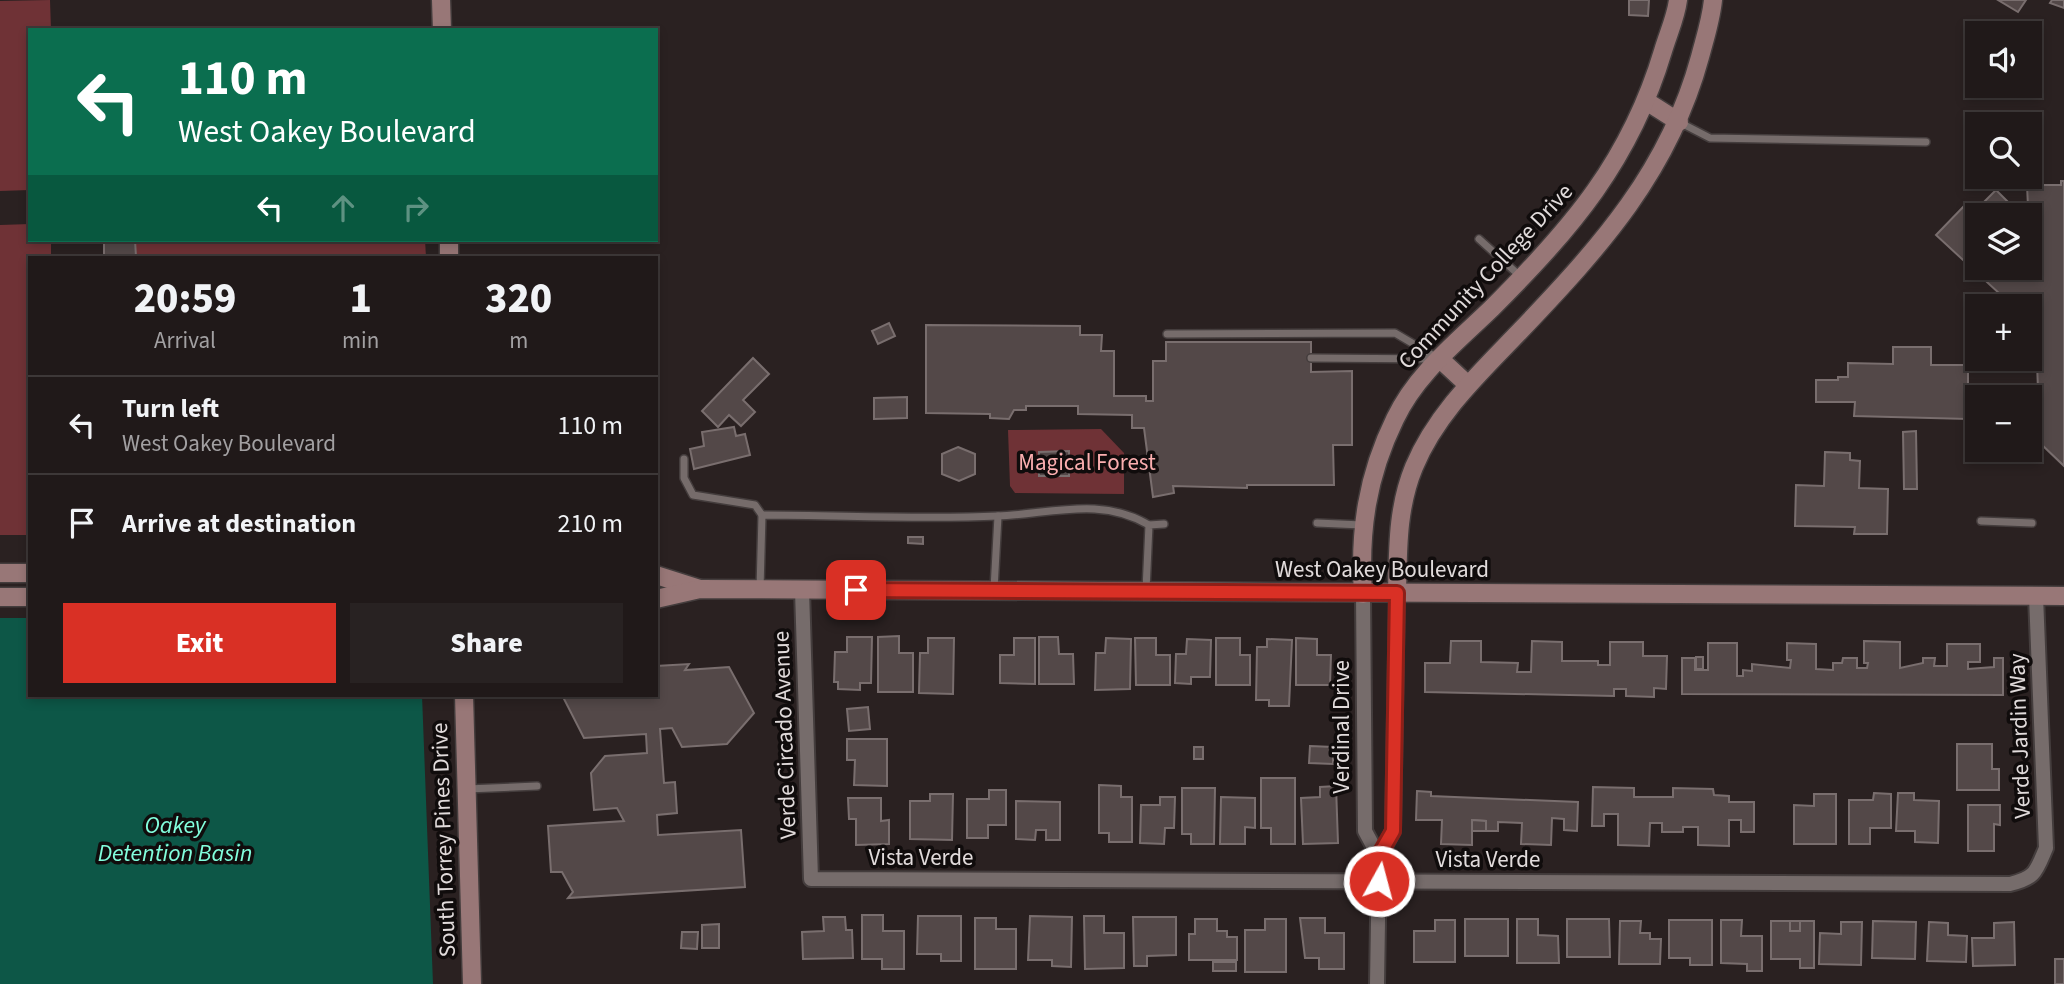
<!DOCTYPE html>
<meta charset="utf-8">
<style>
body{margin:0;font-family:"Source Sans 3",sans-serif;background:#282222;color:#f1f3f6;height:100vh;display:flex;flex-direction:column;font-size:26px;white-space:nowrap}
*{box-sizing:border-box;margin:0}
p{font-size:23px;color:#a2a0a2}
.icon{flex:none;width:38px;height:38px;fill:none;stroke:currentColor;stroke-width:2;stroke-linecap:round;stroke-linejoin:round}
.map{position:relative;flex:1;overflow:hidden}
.sheet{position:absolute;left:28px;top:256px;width:630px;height:441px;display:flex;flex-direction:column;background:#201919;border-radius:0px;box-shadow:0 4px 10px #0003,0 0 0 2px #3d3838}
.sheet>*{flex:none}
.top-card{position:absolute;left:28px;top:28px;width:630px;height:214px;border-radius:0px;box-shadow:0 4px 10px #0003,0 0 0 2px #3d3838;background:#0b6e4f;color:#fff;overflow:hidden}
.fabs{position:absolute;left:1965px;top:21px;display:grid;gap:14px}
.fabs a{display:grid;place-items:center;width:77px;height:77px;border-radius:0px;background:#201919;box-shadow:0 4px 10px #0003,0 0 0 2px #3d3838;font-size:35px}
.pin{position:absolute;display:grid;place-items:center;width:60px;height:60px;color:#fff;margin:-30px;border-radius:14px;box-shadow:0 4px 10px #0006}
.me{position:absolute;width:77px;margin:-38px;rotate:7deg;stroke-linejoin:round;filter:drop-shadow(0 0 5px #0008)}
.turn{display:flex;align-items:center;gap:24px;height:147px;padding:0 35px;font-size:32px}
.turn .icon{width:91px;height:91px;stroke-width:2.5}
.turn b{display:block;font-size:49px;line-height:60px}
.lanes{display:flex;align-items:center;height:66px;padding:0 35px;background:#0003;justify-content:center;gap:35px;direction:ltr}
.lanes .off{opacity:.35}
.eta{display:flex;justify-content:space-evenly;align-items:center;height:119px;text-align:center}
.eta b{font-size:42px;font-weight:800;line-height:49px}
.cta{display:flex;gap:14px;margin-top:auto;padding:14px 35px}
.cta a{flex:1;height:80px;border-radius:0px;background:#d93025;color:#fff;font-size:28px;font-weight:800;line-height:80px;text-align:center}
.cta a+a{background:#282222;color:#f1f3f6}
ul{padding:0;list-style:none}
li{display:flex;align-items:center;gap:21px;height:98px;padding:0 35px;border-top:2px solid #3d3838}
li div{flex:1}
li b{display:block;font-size:26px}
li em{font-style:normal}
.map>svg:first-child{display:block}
.green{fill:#6f3236}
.water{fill:#0d5747}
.building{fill:#534848;stroke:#796e6e;stroke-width:2;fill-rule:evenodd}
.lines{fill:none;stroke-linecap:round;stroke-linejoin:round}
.lane-casing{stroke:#443d3d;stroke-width:10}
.street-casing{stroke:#443d3d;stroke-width:18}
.secondary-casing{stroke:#443d3d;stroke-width:21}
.lane{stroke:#766c6b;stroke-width:7}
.street{stroke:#766c6b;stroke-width:14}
.secondary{stroke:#987777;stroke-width:18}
.route-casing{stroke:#8d1f18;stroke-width:18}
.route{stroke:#d93025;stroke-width:12}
.labels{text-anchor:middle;stroke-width:7;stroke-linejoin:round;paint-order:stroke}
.street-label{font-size:23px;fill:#e1dbdb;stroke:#100c0c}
.park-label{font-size:23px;fill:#fcafb0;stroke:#100c0c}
.water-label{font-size:24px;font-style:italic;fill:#82fedd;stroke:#100c0c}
</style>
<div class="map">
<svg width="2064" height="984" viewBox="0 0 2064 984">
<rect width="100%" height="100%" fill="#2a2121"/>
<g class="green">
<path d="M50 0 51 30H30V190L0 191V1Z"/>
<path d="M30 224V240H47L51 243V257H30V535H0V225Z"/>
<path d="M104 240H425L426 257H104Z"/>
<path d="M1101 429 1124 453V494L1015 493 1010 486 1008 430Z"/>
</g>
<path class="water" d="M0 618H30V695H422L433 984H0Z"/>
<g class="building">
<path d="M1629 0H1649L1648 16 1629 15Z"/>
<path d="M1998 0H2026L2018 12Z"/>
<path d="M2052 0H2064V8L2050 3Z"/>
<path d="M2061 181H2064V466L2040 443 2035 310H2030V306H2018V295H2001L1936 235 1966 204 1974 212 1996 190 2020 214 2028 207 2027 185H2061ZM1978 215H2030V268H1978Z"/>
<path d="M104 240H135L136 257H104Z"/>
<path d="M889 323 895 336 878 344 872 331Z"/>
<path d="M926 325 1080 326V335H1102L1101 351H1114V396H1146V401H1153V361H1166V342H1311V372L1352 371V445H1333L1334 485H1247V488L1173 486 1174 493 1153 497 1144 428H1132V415L1078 414V406H1026V410H1014L1009 419 990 418V414L926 413Z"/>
<path d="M1893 347H1931V365H1968V419L1854 416 1855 402H1816V380H1838V377H1848V363L1893 364Z"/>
<path d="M753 358 769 374 743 400 755 412 741 426 729 415 718 427 702 411Z"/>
<path d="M907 397V418L874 419V398Z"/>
<path d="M734 427 736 436 745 434 750 455 694 469 690 449 704 446 702 432Z"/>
<path d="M1916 431 1917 489H1904L1903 432Z"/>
<path d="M958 447 975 454V474L959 481 942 474V454Z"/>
<path d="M1069 451V476H1039V452Z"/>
<path d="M1825 452 1850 453V460L1860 461 1859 488 1888 489 1887 534H1854L1855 527 1795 526 1796 485 1824 486Z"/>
<path d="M908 537H923V544L908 543Z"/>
<path d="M899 636V653H913V692H878V637Z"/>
<path d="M847 637H872L871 683H860V690L838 689V682H834L835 652H847Z"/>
<path d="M1039 637H1058L1059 654H1073L1074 684H1039Z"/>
<path d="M928 638H954L953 694 919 693 920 653H928Z"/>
<path d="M1014 638H1035V684L1000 683V655H1014Z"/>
<path d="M1106 638 1131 639 1130 689 1095 690 1096 653H1105Z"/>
<path d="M1135 638H1156V655H1170V685H1136Z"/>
<path d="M1216 638H1240V655H1250V685H1216Z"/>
<path d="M1296 638 1317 639V655H1331L1330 685H1296Z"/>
<path d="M1187 639 1211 640 1210 677H1191V684L1175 683 1176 654H1186Z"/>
<path d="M1267 639 1292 640 1289 706H1269V700H1256L1257 647H1267Z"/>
<path d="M1451 641H1481V662L1518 663 1517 672H1531L1532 641 1562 642V661H1598V665H1610V642H1643V656H1667L1666 689 1654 688V697L1626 696V689H1614V696L1425 692V663H1450Z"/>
<path d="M1864 641 1900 642V668L1923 663V658H1935L1934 666H1947V644H1980V662H1968V669L1994 667V658H2003V695L1682 694V658H1695V670H1708V643H1737V676H1743V670L1752 671V664L1790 668 1791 660H1787V643L1816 644V669L1833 670V663H1842L1843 658H1857V668H1867L1868 663H1864Z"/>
<rect x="1696" y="657" width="7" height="12"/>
<path d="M689 664 685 670 729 667 754 713 727 744 682 747 672 728 660 729 664 783 675 782 677 813 657 815 658 835 741 830 745 887 568 898 573 892 562 872H551L548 826 624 821 617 808 594 810 591 773 605 756 647 753 646 734 584 738 563 697 656 695V666Z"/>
<path d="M868 707 870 729 849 731 847 709Z"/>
<path d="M847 739H887V786L854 785 855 760H847Z"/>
<path d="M1957 744H1992V769H1999V790H1957Z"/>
<path d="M1310 746 1333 747V764L1309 763Z"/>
<rect x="1194" y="747" width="9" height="12"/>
<path d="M1261 778H1295V844H1271V828H1261Z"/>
<path d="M1099 785 1121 786V797H1132V842H1109V833H1099Z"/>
<path d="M1336 786 1338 843 1303 844 1301 798 1320 797V787Z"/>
<path d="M1593 787 1634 788V797H1673V788L1713 789 1714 795 1729 796V802H1754V832H1741V820H1729V846L1698 845V827H1683V832H1662V823H1650L1649 846 1618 845V814H1604V826H1592Z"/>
<path d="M1182 788H1215L1214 844H1191V834H1182Z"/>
<path d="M989 790H1006V825H988V838H967V799H989Z"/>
<path d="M1417 791 1431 792V796L1578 802 1577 831 1564 830V819L1552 818 1551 845 1521 844 1522 823 1498 822V831H1486V821L1472 820V845L1441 844 1442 820H1416Z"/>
<path d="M1874 793 1891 794V828H1870V844H1849V800H1873Z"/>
<path d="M1898 793H1914V800L1939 801 1938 843 1915 842V831H1896Z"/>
<path d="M930 794H953L952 840 910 839V801H930Z"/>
<path d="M1814 794H1836V844H1794V805L1814 806Z"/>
<path d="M1160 797H1175L1174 828H1165L1164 844 1140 843 1141 805H1160Z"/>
<path d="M1221 797 1255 798V828L1245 827V844H1220Z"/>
<path d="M848 798H881V821L889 820V844L856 845V819H849Z"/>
<path d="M1016 801 1060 802V840H1046V830H1036L1035 840 1016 839Z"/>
<path d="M1968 805H2000V825L1994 824V851H1968Z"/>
<path d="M1472 820 1486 821V831H1472Z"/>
<path d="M862 915H883V931H904V969H882V959H862Z"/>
<path d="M918 916H961V961H941V954H917Z"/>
<path d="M1030 916 1072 917 1071 967 1052 966V960H1028Z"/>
<path d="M1084 916H1104V933H1124V968L1085 969Z"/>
<path d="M823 917H845L846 930H852L853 958 803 959 802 932 824 931Z"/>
<path d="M1133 917H1176V955L1147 956V966H1134Z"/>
<path d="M975 918H996V929H1016V969H975Z"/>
<path d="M1300 918H1325V933H1344V969H1319V958H1305Z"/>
<path d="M1195 919H1217V931H1227V937H1237V960H1189V934H1195Z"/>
<path d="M1265 919H1286V972H1245V930H1265Z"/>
<rect x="1465" y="919" width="43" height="37"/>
<path d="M1517 919H1538V935L1558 936 1559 963H1517Z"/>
<path d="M1567 919H1609L1610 957H1567Z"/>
<path d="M1435 920H1455V962H1414V931H1435Z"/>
<path d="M1669 920H1712V965H1690V958H1669Z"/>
<path d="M1721 920H1742L1741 936H1762V971H1747V964L1721 963Z"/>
<path d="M1620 921H1641L1640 933H1650V939H1661L1660 964H1619Z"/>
<path d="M1771 921H1790V931H1800V921H1814V968H1800V959H1771Z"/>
<rect x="1790" y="921" width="10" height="10"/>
<path d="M1873 921 1916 922 1915 959 1872 958Z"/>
<path d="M1841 922H1862L1861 965 1819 964 1820 933 1841 934Z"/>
<path d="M1929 922 1948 923V935L1967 936 1966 962 1927 961Z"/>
<path d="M2014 922 2015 965 1973 966 1972 938H1994V923Z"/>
<path d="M719 924V948H702V925Z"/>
<path d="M682 932H698L697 949 681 948Z"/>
<rect x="2055" y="959" width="9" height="25"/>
<rect x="1213" y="962" width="23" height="9"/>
</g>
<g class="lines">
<defs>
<g id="lane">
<path d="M1679 122 1710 138 1926 142"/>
<path d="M1479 239 1520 276"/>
<path d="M1167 334 1395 333 1439 359"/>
<path d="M1311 358 1436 359"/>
<path d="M684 459V478L693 495 755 505 762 515"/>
<path d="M1981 521 2032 523"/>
<path d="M1317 523 1362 525"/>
<path d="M760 589 762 515C840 515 920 520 998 516 1051 514 1100 496 1149 525"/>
<path d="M994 589 998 516"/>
<path d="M1146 590 1149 525 1164 524"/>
<path d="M467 789 537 786"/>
</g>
<g id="street">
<path d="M802 590 811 879 2010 884C2036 878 2036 871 2046 848L2036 596"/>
<path d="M1363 594 1365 831 1379 857 1377 984"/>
<path d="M1379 857 1393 831 1397 593"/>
</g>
<g id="secondary">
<path d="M441 0 442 30"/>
<path d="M1646 101 1679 122"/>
<path d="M449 240V257"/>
<path d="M1440 359 1468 385"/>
<path d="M0 573H30"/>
<path d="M656 575 700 589"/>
<path d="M1397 593C1398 550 1397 508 1414 467 1437 412 1481 372 1521 330 1601 246 1669 171 1700 57 1705 38 1711 20 1713 0"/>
<path d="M1363 594C1359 531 1367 476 1395 419 1416 374 1457 342 1492 308 1572 228 1630 161 1663 51 1668 34 1676 17 1678 0"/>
<path d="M0 597H30"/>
<path d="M656 599 700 589 2064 596"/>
<path d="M464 695 472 984"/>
</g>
</defs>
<use href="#lane" class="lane-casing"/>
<use href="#street" class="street-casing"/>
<use href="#secondary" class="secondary-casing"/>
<use href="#lane" class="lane"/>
<use href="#street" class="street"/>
<use href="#secondary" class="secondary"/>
</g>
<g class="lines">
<defs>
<path id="route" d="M856 590 1397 593 1393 831 1378 857 1379 881"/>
</defs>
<use href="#route" class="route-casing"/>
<use href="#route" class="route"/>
</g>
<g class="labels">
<g class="street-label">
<text transform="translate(1485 276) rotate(-47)" y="8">Community College Drive</text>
<text x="1382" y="577">West Oakey Boulevard</text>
<text transform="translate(1341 727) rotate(-90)" y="8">Verdinal Drive</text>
<text transform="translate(784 735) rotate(-92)" y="8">Verde Circado Avenue</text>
<text transform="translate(2019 736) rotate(-92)" y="8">Verde Jardin Way</text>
<text transform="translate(443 840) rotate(-92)" y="8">South Torrey Pines Drive</text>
<text x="921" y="865">Vista Verde</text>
<text x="1488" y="867">Vista Verde</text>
</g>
<g class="park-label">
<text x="1087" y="470">Magical Forest</text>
</g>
<g class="water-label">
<text x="175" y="833">Oakey<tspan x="175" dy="28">Detention Basin</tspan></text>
</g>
</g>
</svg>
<div class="fabs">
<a><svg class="icon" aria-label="sound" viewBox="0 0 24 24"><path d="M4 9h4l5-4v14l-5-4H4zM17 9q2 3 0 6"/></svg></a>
<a><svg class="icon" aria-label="search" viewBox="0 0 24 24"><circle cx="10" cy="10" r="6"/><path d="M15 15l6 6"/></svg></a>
<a><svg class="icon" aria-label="layers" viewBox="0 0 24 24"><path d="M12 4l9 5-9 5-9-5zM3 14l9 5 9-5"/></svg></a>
<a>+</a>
<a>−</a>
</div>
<div class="pin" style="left:856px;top:590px;background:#d93025"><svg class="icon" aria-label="arrive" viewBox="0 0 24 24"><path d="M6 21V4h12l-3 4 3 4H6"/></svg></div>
<svg class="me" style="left:1379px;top:881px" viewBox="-20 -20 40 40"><circle r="17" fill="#d93025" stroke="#fff" stroke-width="3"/><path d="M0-11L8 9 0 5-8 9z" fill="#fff"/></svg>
<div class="top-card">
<div class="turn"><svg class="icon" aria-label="left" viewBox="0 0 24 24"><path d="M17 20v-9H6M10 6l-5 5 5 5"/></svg><div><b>110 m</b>West Oakey Boulevard</div></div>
<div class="lanes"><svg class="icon" aria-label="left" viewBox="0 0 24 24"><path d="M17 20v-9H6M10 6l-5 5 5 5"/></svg><svg class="icon off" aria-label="ahead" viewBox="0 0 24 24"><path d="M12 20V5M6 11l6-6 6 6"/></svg><svg class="icon off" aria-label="right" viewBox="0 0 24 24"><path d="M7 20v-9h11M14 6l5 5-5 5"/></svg></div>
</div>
<section class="sheet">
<div class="eta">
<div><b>20:59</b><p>Arrival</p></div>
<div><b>1</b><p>min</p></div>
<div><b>320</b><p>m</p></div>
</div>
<ul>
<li><svg class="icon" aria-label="left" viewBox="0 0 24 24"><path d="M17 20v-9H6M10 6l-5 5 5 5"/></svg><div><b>Turn left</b><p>West Oakey Boulevard</p></div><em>110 m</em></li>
<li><svg class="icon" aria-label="arrive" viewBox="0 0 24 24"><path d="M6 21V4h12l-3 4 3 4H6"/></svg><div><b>Arrive at destination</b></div><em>210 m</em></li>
</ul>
<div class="cta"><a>Exit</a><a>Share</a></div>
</section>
</div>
